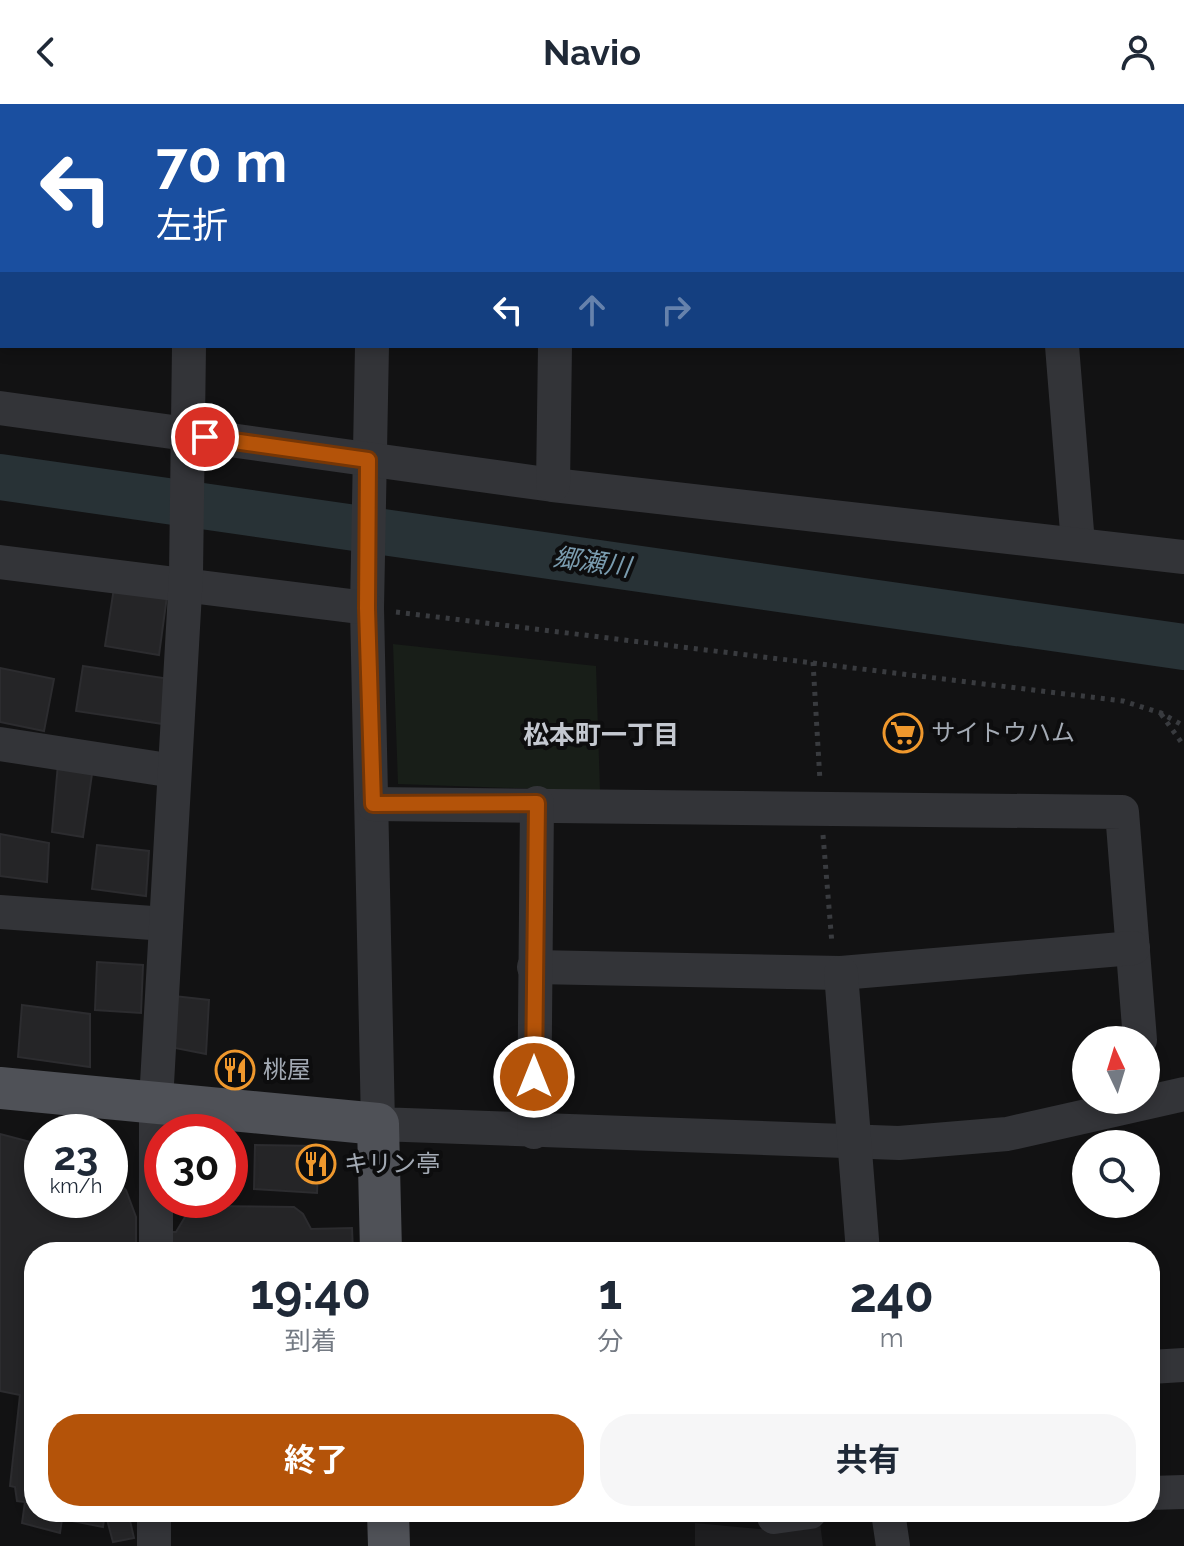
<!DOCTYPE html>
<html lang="ja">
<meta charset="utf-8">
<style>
body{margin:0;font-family:Raleway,"Noto Sans JP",sans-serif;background:#f6f6f7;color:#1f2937;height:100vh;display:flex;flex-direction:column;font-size:30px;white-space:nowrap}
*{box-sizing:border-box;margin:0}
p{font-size:26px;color:#747a83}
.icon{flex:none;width:44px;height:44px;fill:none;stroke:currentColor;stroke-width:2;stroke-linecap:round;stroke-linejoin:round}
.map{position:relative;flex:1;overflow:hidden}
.side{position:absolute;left:24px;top:1138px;width:1136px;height:280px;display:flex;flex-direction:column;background:#fff;border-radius:32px;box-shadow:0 4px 12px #0003}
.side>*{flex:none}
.guide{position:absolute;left:0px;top:0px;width:1184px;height:244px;box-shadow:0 4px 12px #0003;background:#1a4fa0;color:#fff;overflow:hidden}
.needle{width:52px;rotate:356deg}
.fabs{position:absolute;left:1072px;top:922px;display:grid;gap:16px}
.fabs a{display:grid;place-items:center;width:88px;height:88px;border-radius:50%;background:#fff;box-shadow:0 4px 12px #0003;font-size:40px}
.speed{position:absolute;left:24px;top:1010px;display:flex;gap:16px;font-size:40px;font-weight:700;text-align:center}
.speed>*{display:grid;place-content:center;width:104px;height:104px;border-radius:50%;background:#fff;box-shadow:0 4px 12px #0003;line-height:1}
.speed small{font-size:20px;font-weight:400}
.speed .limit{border:12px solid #d22;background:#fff;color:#111}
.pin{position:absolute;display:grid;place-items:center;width:68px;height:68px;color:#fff;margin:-34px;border:4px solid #fff;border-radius:50%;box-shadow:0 2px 8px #0007}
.me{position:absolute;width:88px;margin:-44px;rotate:0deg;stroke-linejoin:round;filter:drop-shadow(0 0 6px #0008)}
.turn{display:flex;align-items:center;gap:28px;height:168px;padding:0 24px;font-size:36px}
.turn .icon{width:104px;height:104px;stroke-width:2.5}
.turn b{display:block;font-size:56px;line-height:68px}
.lanes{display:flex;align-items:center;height:76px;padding:0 24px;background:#0003;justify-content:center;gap:40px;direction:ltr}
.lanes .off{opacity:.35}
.eta{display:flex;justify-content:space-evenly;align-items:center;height:136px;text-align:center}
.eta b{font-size:48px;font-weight:700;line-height:56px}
.action{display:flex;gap:16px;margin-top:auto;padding:16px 24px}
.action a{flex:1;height:92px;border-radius:32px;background:#b45309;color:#fff;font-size:32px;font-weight:700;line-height:92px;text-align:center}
.action a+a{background:#f6f6f7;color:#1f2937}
header{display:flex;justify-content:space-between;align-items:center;height:104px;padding:0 24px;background:#fff;font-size:36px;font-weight:700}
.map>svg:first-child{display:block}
.built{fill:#1e1e20}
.green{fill:#181e18}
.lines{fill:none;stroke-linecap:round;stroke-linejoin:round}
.river{stroke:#283236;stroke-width:46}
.building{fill:#252527;stroke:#2c2c2f;stroke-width:2}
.path{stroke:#393b3f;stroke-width:5;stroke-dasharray:4 6;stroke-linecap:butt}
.minor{stroke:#333438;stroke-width:34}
.major{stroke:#4f5157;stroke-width:42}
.route-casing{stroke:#753606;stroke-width:20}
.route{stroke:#b45309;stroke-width:14}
.labels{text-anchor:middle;stroke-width:8;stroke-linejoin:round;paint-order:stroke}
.poi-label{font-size:24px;fill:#a3aab4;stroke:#0d0d0e;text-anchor:start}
.water-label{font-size:26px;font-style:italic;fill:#7a9caf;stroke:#0d0d0e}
.neighbourhood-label{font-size:26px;font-weight:bold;fill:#c4c8d0;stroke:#0d0d0e}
</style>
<header><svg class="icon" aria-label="back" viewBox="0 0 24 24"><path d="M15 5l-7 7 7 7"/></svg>Navio<svg class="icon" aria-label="person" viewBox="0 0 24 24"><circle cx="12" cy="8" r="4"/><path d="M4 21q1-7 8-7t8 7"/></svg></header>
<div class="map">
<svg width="1184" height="1442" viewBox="0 0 1184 1442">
<rect width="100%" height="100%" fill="#121213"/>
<path class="built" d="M695 1419 759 1425 820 1419 823 1442H695Z"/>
<path class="green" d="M393 540 596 562 600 687 398 680Z"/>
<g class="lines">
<path class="river" d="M0 373 1184 543"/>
</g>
<g class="building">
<path d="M114 484 167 492 159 551 105 542Z"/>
<path d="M83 562 170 575 163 620 76 607Z"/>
<path d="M0 564 54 575 44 627 0 618Z"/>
<path d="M58 660 93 663 83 733 52 728Z"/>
<path d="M0 730 49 739 47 778 0 772Z"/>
<path d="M97 741 149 747 146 792 92 785Z"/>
<path d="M97 858 143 861 141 909 95 906Z"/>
<path d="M174 892 209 896 206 950 175 944Z"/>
<path d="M22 901 90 910V963L18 953Z"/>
<path d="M0 1030 42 1041V1096H110V1071L126 1086 136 1113V1148H34V1408H105L103 1423 62 1415 60 1429 22 1419 25 1398 17 1397 15 1383 10 1382 20 1291 0 1287Z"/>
<path d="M255 1041 319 1042 317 1089 254 1085Z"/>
<path d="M199 1102 294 1103 303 1110 311 1125 352 1124 353 1148H160V1128H176L188 1108Z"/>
<path d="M105 1408H128L134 1434 113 1438Z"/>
<path d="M292 1408H345V1411L292 1412Z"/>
</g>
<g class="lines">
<g class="path">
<path d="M396 508 1123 597 1161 609 1184 622"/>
<path d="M813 558 820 677"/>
<path d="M1161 610 1184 642"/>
<path d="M823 731 832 840"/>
</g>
<g class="minor">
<path d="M556 0V2"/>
<path d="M877 0 904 2"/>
<path d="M1044 0V2"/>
<path d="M194 2V0"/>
<path d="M380 2V0"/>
<path d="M0 140H2"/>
<path d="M372 242 367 504 378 1020 899 1039 1007 1030 1184 990"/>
<path d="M1062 242 1078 440"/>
<path d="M0 304 553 381 1184 453"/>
<path d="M553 381 555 242"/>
<path d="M0 458 367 504"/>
<path d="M0 640 174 667"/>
<path d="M373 700 1122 708 1140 936"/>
<path d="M0 808 166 820"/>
<path d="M534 863 841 869 1133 844"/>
<path d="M841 869 863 1148"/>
<path d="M534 1028 537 699"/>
<path d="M156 1148V997L186 471 189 242"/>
<path d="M1150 1263 1184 1261"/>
<path d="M1150 1389 1184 1388"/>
<path d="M774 1408V1413L810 1408"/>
<path d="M888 1408 893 1442"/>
<path d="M154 1442V1408"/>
</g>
<g class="major">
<path d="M0 984 378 1020 381 1148"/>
<path d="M388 1408 389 1442"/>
</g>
</g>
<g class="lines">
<defs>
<path id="route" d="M205 333 368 356 367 504 373 700 537 699 534 973"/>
</defs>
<use href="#route" class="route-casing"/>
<use href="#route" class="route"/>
</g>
<defs>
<symbol id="supermarket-ring" viewBox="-11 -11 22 22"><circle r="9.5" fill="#0d0d0e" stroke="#ef982d" stroke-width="1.5"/><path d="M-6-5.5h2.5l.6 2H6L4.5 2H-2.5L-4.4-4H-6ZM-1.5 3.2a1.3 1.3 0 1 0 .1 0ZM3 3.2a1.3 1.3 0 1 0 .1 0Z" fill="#ef982d"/></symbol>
<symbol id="restaurant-ring" viewBox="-11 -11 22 22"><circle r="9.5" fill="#0d0d0e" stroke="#ef982d" stroke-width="1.5"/><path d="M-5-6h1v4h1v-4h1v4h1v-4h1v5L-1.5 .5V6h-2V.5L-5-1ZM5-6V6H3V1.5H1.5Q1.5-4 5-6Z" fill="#ef982d"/></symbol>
</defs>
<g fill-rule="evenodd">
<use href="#supermarket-ring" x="881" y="607" width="44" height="44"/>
<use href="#restaurant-ring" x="213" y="944" width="44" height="44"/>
<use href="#restaurant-ring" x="294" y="1038" width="44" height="44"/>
</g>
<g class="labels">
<g class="poi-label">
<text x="931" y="637">サイトウハム</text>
<text x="263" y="974">桃屋</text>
<text x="344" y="1068">キリン亭</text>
</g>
<g class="water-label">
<text transform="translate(592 458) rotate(8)" y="9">郷瀬川</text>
</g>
<g class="neighbourhood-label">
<text x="601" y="640">松本町一丁目</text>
</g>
</g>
</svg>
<div class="fabs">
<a><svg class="needle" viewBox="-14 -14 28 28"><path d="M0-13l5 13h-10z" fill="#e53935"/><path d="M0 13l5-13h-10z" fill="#747a83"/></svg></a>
<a><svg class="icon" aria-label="search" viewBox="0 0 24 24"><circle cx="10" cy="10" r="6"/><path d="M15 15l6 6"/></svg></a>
</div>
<div class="speed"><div>23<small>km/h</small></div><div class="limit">30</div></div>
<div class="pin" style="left:205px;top:333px;background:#d93025"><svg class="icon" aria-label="arrive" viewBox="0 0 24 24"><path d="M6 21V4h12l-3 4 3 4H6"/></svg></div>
<svg class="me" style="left:534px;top:973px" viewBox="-20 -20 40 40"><circle r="17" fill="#b45309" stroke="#fff" stroke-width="3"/><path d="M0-11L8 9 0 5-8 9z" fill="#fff"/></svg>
<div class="guide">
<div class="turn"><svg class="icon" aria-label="left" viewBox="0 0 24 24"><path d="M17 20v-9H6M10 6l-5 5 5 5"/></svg><div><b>70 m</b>左折</div></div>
<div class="lanes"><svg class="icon" aria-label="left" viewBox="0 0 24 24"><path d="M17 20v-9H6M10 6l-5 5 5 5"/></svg><svg class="icon off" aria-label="ahead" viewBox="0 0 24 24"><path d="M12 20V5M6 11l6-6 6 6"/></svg><svg class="icon off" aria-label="right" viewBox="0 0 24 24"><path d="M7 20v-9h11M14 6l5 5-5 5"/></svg></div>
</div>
<section class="side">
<div class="eta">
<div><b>19:40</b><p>到着</p></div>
<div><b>1</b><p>分</p></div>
<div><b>240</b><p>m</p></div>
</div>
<div class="action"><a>終了</a><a>共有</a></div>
</section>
</div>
